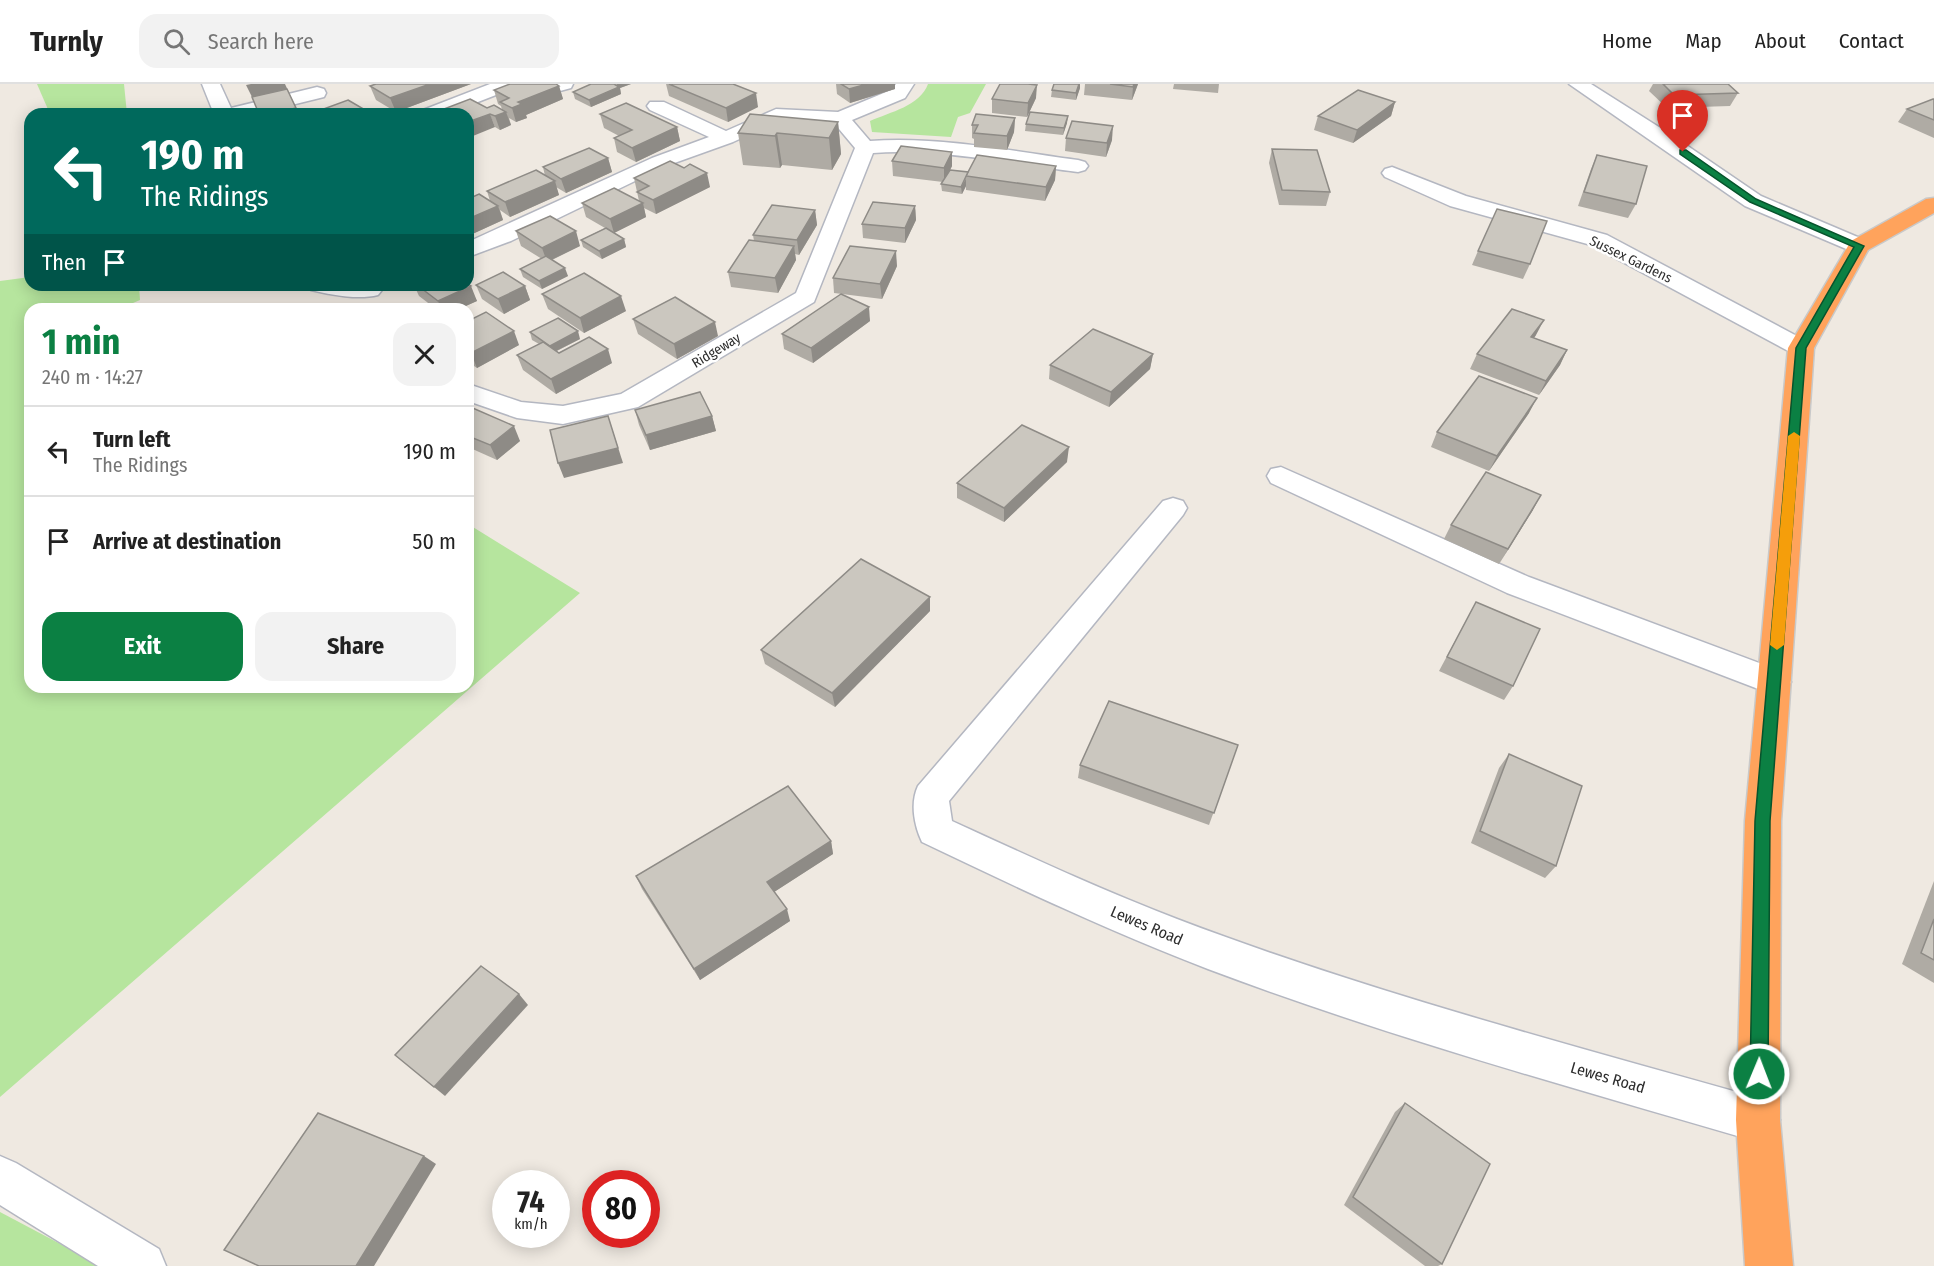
<!DOCTYPE html>
<meta charset="utf-8">
<style>
body{margin:0;font-family:"Fira Sans Condensed",sans-serif;background:#f2f2f2;color:#222;height:100vh;display:flex;flex-direction:column;font-size:22px;white-space:nowrap}
*{box-sizing:border-box;margin:0}
p{font-size:20px;color:#767676}
.icon{flex:none;width:33px;height:33px;fill:none;stroke:currentColor;stroke-width:2;stroke-linecap:round;stroke-linejoin:round}
.map{position:relative;flex:1;overflow:hidden}
.side{position:absolute;left:24px;top:219px;width:450px;height:390px;display:flex;flex-direction:column;background:#fff;border-radius:18px;box-shadow:0 3px 15px #0003}
.side>*{flex:none}
.hud{position:absolute;left:24px;top:24px;width:450px;height:183px;border-radius:18px;box-shadow:0 3px 15px #0003;background:#00695c;color:#fff;overflow:hidden}
.speed{position:absolute;left:492px;top:1086px;display:flex;gap:12px;font-size:30px;font-weight:700;text-align:center}
.speed>*{display:grid;place-content:center;width:78px;height:78px;border-radius:50%;background:#fff;box-shadow:0 3px 15px #0003;line-height:1}
.speed small{font-size:15px;font-weight:400}
.speed .limit{border:9px solid #d22;background:#fff;color:#111}
.pin{position:absolute;display:grid;place-items:center;width:51px;height:51px;color:#fff;margin:-62px -26px;border-radius:50% 50% 50% 0;rotate:-45deg;box-shadow:0 0 6px #0007}
.pin .icon{rotate:45deg}
.me{position:absolute;width:66px;margin:-33px;rotate:1deg;stroke-linejoin:round;filter:drop-shadow(0 0 4px #0008)}
.turn{display:flex;align-items:center;gap:21px;height:126px;padding:0 18px;font-size:27px}
.turn .icon{width:78px;height:78px;stroke-width:2.5}
.turn b{display:block;font-size:42px;line-height:51px}
.then{display:flex;align-items:center;height:57px;padding:0 18px;background:#0003;gap:12px;font-size:22px}
.round{display:grid;place-items:center;flex:none;width:63px;height:63px;border-radius:18px;background:#f2f2f2}
.overview{display:flex;align-items:center;justify-content:space-between;height:102px;padding:0 18px}
h1{font-size:36px;font-weight:700;line-height:45px;color:#0b8043}
.cta{display:flex;gap:12px;margin-top:auto;padding:12px 18px}
.cta a{flex:1;height:69px;border-radius:18px;background:#0b8043;color:#fff;font-size:24px;font-weight:700;line-height:69px;text-align:center}
.cta a+a{background:#f2f2f2;color:#222}
ul{padding:0;list-style:none}
li{display:flex;align-items:center;gap:18px;height:90px;padding:0 18px;border-top:2px solid #e0e0e0}
li div{flex:1}
li b{display:block;font-size:22px}
li em{font-style:normal}
header{display:flex;align-items:center;gap:36px;box-sizing:border-box;height:84px;padding:0 30px;background:#fff;border-bottom:2px solid #e0e0e0}
header strong{font-size:28px}
nav{display:flex;gap:33px;margin-inline-start:auto;font-size:21px}
.search{width:420px;height:54px;background:#f2f2f2;display:flex;align-items:center;gap:15px;box-sizing:border-box;padding:0 21px;border-radius:18px;color:#767676;font-size:22px}
.map>svg:first-child{display:block}
.green{fill:#b6e59e}
.lines{fill:none;stroke-linecap:round;stroke-linejoin:round}
.minor-casing{stroke:#b4b7c1;stroke-width:3}
.highway-casing{stroke:#c9c9c9;stroke-width:3}
.minor{fill:#fff;fill-rule:evenodd}
.highway{fill:#ffa35c;fill-rule:evenodd}
.wall{fill:#afaba4}
.shaded-wall{fill:#8e8b86}
.building{fill:#cbc7bf;stroke:#8e8b86;stroke-width:1.5}
.route{fill:#0b8043;stroke:#07532c;stroke-width:1.5}
.slow{fill:#f59e0b}
.labels{text-anchor:middle;stroke-width:5;stroke-linejoin:round;paint-order:stroke}
.far-street-label{font-size:14px;fill:#2e2e2e;stroke:#fff}
.street-label{font-size:16px;fill:#2e2e2e;stroke:#fff}
</style>
<header>
<strong>Turnly</strong>
<div class="search"><svg class="icon" aria-label="search" viewBox="0 0 24 24"><circle cx="10" cy="10" r="6"/><path d="M15 15l6 6"/></svg>Search here</div>
<nav><a>Home</a><a>Map</a><a>About</a><a>Contact</a></nav>
</header>
<div class="map">
<svg width="1934" height="1182" viewBox="0 0 1934 1182">
<rect width="100%" height="100%" fill="#efe9e1"/>
<g class="green">
<path d="M37 0H124L127 30H50Z"/>
<path d="M928 0H986L970 29 958 33 951 53 872 48 870 37C890 28 920 22 928 0Z"/>
<path d="M30 193V201H139L140 216 119 225H30V603H468V440L580 509 0 1013V197Z"/>
<path d="M0 1128 102 1182H0Z"/>
</g>
<g class="lines">
<defs>
<g id="minor">
<path d="M202 0H220L231 24 317 3 324 5 326 9 324 13 255 30H214Z"/>
<path d="M490 0H516L514 4 447 30H420L423 26Z"/>
<path d="M551 0H573L571 4 560 7 553 5Z"/>
<path d="M896 0H914L905 14 852 36 870 57C939 52 1010 67 1078 76L1085 78 1088 82 1085 86 1078 88C1013 80 938 64 873 69L814 218 638 323 563 340 517 334 468 317V300L521 318 563 322 621 310 796 209 855 64 834 39 779 37 733 58 666 82 511 157 468 173V158L652 74 709 53 650 26 647 22 650 18H664L726 47 776 25 838 28 891 6Z"/>
<path d="M1569 0H1591L1673 52 1761 112 1867 157 1870 162 1867 167 1859 169 1851 167 1745 122Z"/>
<path d="M1392 83 1466 112 1607 151 1810 259 1814 264 1810 269 1801 272 1792 269 1591 161 1450 122 1385 93 1382 89 1385 85Z"/>
<path d="M307 201H378L382 206 378 211C359 216 330 211 311 206Z"/>
<path d="M1281 383 1529 493 1786 589 1791 598 1786 607 1774 611 1507 509 1271 399 1267 392 1271 385Z"/>
<path d="M1173 414 1183 417 1187 424 1183 431 949 717 952 737C1026 771 1101 806 1177 835 1366 907 1563 959 1758 1014L1773 1021 1780 1036 1773 1051 1758 1058C1574 1004 1388 953 1208 885 1111 848 1016 803 922 758 914 741 910 719 918 702L1163 417Z"/>
<path d="M0 1072 16 1079 159 1165 166 1182H98L0 1121Z"/>
</g>
<path id="highway" d="M1934 114V129L1868 166 1814 264 1781 737 1780 1036 1793 1182H1745L1736 1036 1745 737 1788 264 1851 157 1926 115Z"/>
</defs>
<use href="#minor" class="minor-casing"/>
<use href="#highway" class="highway-casing"/>
<use href="#minor" class="minor"/>
<use href="#highway" class="highway"/>
</g>
<g class="wall">
<path d="M471 0 396 28 376 16 370 2Z"/>
<path d="M591 0H631L620 4 621 10 591 23 575 15 573 8Z"/>
<path d="M666 0H733L758 23 728 38 669 12Z"/>
<path d="M836 0H895V5L850 19 837 10Z"/>
<path d="M1054 0H1080V4L1076 16 1051 13 1052 6Z"/>
<path d="M1085 0H1138L1132 16 1084 11Z"/>
<path d="M1174 0H1219L1218 9 1173 5Z"/>
<path d="M1653 0H1728L1738 9 1730 22 1667 24 1649 7Z"/>
<path d="M559 2 563 15 526 31 527 34 516 38 509 34 511 41 500 46 495 43 487 24 502 26 501 22 498 20 494 6Z"/>
<path d="M1036 14 1027 33 992 29V15Z"/>
<path d="M1934 15V54L1898 38 1907 25Z"/>
<path d="M1395 18 1391 32 1353 59 1314 46 1318 32Z"/>
<path d="M600 30 677 43 680 57 636 78 617 68 614 54 619 52 604 44Z"/>
<path d="M1015 34 1014 48 1007 66 974 63V55L972 54V41Z"/>
<path d="M838 38 841 70 832 86 782 81 780 84 743 81 738 49Z"/>
<path d="M1067 39 1063 51 1025 47 1026 40Z"/>
<path d="M1066 54 1112 56 1106 73 1065 67Z"/>
<path d="M1272 65 1330 108 1326 122 1279 121 1269 79Z"/>
<path d="M952 68V82L950 86 968 88 1056 82 1055 96 1045 117 966 106V102L962 110 942 107 941 100 943 98 893 92 892 77Z"/>
<path d="M1597 71 1636 120 1628 134 1578 122 1591 85Z"/>
<path d="M608 74 612 88 566 109 556 103 559 111 510 133 500 126 503 136 468 152V115L490 117 487 107 545 92 543 83Z"/>
<path d="M634 94 710 103 656 130 644 124 646 133 614 149 624 155 626 163 602 175 583 163 581 156 605 144 586 133 582 119 639 117Z"/>
<path d="M915 122 916 136 905 159 863 154 862 140Z"/>
<path d="M815 126 817 141 799 171 795 170 796 176 778 209 731 203 728 188 754 157 753 151Z"/>
<path d="M516 147 580 162 552 176 568 192 542 205 523 193 520 185 542 175 521 162Z"/>
<path d="M1478 167 1530 180 1523 195 1472 181Z"/>
<path d="M897 182 882 215 834 209 833 194Z"/>
<path d="M414 201H468L477 217 459 225H436L419 212Z"/>
<path d="M476 201 525 202 530 216 504 230 482 215Z"/>
<path d="M542 210 626 227 584 249 548 225Z"/>
<path d="M633 235 718 252 677 275 638 250Z"/>
<path d="M468 237 519 261 477 284 468 278Z"/>
<path d="M870 237 813 279 784 265 782 250Z"/>
<path d="M530 248 580 255 557 267 559 269 612 279 556 310 523 286 517 271 539 260 532 256Z"/>
<path d="M1536 251 1534 254 1567 266 1560 281 1539 311 1470 285 1477 270Z"/>
<path d="M1153 270 1150 285 1109 323 1049 295 1050 281Z"/>
<path d="M468 322 520 357 497 376 468 363Z"/>
<path d="M635 326 712 332 716 347 650 366 639 341Z"/>
<path d="M1529 329 1489 387 1431 363 1437 348Z"/>
<path d="M1067 378 1004 438 957 414V399Z"/>
<path d="M1533 426 1499 480 1444 455 1451 441Z"/>
<path d="M1476 518 1513 602 1504 616 1439 587Z"/>
<path d="M930 527 835 623 765 580 761 566Z"/>
<path d="M1238 661 1209 741 1078 694 1080 681Z"/>
<path d="M1509 670 1556 782 1545 794 1471 759 1499 684Z"/>
<path d="M831 757 833 770 774 808 790 837 700 896 642 805 636 792Z"/>
<path d="M1934 797V899L1902 880Z"/>
<path d="M1405 1019 1442 1180 1438 1182H1425L1344 1121 1395 1028Z"/>
</g>
<g class="shaded-wall">
<path d="M251 0H285L299 30H271L253 15 246 1Z"/>
<path d="M430 0H471L396 28 390 14Z"/>
<path d="M617 0H631L620 4 621 10 591 23 589 16 617 4Z"/>
<path d="M867 0H895V5L850 19 849 5Z"/>
<path d="M1079 0H1080V4L1076 16V9Z"/>
<path d="M1134 0H1138L1132 16 1133 3Z"/>
<path d="M1037 1 1036 14 1027 33 1028 19Z"/>
<path d="M559 2 563 15 526 31 527 34 516 38 512 24 518 18Z"/>
<path d="M756 9 758 23 728 38 726 24Z"/>
<path d="M1395 18 1391 32 1353 59 1357 46Z"/>
<path d="M367 27 368 30H358Z"/>
<path d="M506 28 511 41 500 46 495 32Z"/>
<path d="M490 30 495 43 468 54V38Z"/>
<path d="M1068 32 1067 39 1063 51 1064 44Z"/>
<path d="M1015 34 1014 48 1007 66V52Z"/>
<path d="M838 38 841 70 832 86 829 54Z"/>
<path d="M1113 42 1112 56 1106 73 1107 59Z"/>
<path d="M677 43 680 57 636 78 632 64Z"/>
<path d="M777 49 782 81 780 84 775 52Z"/>
<path d="M952 68V82L944 98V84Z"/>
<path d="M608 74 612 88 566 109 561 95Z"/>
<path d="M1056 82 1055 96 1045 117 1046 103Z"/>
<path d="M707 89 710 103 656 130 653 116Z"/>
<path d="M966 95V102L962 110 961 103Z"/>
<path d="M555 97 559 111 510 133 505 118Z"/>
<path d="M643 119 646 133 614 149 610 135Z"/>
<path d="M498 122 503 136 468 152V135Z"/>
<path d="M915 122 916 136 905 159V144Z"/>
<path d="M815 126 817 141 799 171 797 156Z"/>
<path d="M576 147 580 162 547 178 542 164Z"/>
<path d="M624 155 626 163 602 175 599 167Z"/>
<path d="M794 162 796 176 778 209 775 194Z"/>
<path d="M896 167 897 182 882 215 880 200Z"/>
<path d="M565 184 568 192 542 205 539 197Z"/>
<path d="M471 202 477 217 459 225H441L438 217Z"/>
<path d="M525 202 530 216 504 230 498 215Z"/>
<path d="M621 212 626 227 584 249 580 234Z"/>
<path d="M869 223 870 237 813 279 811 264Z"/>
<path d="M1544 236 1536 251 1524 268 1531 253Z"/>
<path d="M715 238 718 252 677 275 674 260Z"/>
<path d="M514 247 519 261 477 284 471 269Z"/>
<path d="M578 247 580 255 552 269 550 262Z"/>
<path d="M608 265 612 279 556 310 551 295Z"/>
<path d="M1567 266 1560 281 1539 311 1546 297Z"/>
<path d="M1153 270 1150 285 1109 323 1111 308Z"/>
<path d="M1537 314 1529 329 1489 387 1497 372Z"/>
<path d="M608 332 623 379 564 394 558 379Z"/>
<path d="M712 332 716 347 650 366 646 351Z"/>
<path d="M514 342 520 357 497 376 490 361Z"/>
<path d="M1069 363 1067 378 1004 438V424Z"/>
<path d="M1541 411 1533 426 1499 480 1508 465Z"/>
<path d="M930 513V527L835 623 832 609Z"/>
<path d="M831 757 833 770 771 810 767 798Z"/>
<path d="M787 825 790 837 700 896 694 885Z"/>
<path d="M519 910 528 921 445 1012 434 1003Z"/>
<path d="M424 1072 436 1080 374 1182H356Z"/>
</g>
<g class="building">
<path d="M376 0H430L390 14 370 2Z"/>
<path d="M510 0H556L559 2 518 18 522 20 512 24 500 18 509 14 494 6Z"/>
<path d="M591 0H614L619 3 589 16 573 8Z"/>
<path d="M669 0H733L756 9 726 24Z"/>
<path d="M841 0H867L849 5Z"/>
<path d="M1000 0H1028L1037 1 1028 19 992 15Z"/>
<path d="M1054 0H1079L1076 9 1052 6Z"/>
<path d="M1110 0H1134L1133 3Z"/>
<path d="M1663 0H1728L1738 9 1674 11Z"/>
<path d="M287 5 296 24 271 30H259L252 13Z"/>
<path d="M1358 6 1395 18 1357 46 1318 32Z"/>
<path d="M470 15 487 24 494 21 506 28 495 32 490 30 468 38V30H431Z"/>
<path d="M1933 15H1934V36L1907 25Z"/>
<path d="M348 16 367 27 358 30H310Z"/>
<path d="M626 19 677 43 632 64 614 54 632 46 600 30Z"/>
<path d="M301 27 303 30H286Z"/>
<path d="M1030 28 1068 32 1064 44 1026 40Z"/>
<path d="M750 30 838 38 829 54 777 49 775 52 738 49Z"/>
<path d="M976 30 1015 34 1007 52 974 49 978 41H972Z"/>
<path d="M1072 37 1113 42 1107 59 1066 54Z"/>
<path d="M901 62 952 68 944 84 892 77Z"/>
<path d="M589 64 608 74 561 95 543 83Z"/>
<path d="M1272 65 1317 66 1330 108 1282 106Z"/>
<path d="M977 71 1056 82 1046 103 966 92Z"/>
<path d="M1597 71 1647 82 1636 120 1584 108Z"/>
<path d="M670 77 684 84 690 80 707 89 653 116 637 108 649 102 634 94Z"/>
<path d="M536 86 555 97 505 118 487 107Z"/>
<path d="M950 86 968 88 961 103 941 100Z"/>
<path d="M614 104 643 119 610 135 582 119Z"/>
<path d="M479 110 498 122 468 135V115Z"/>
<path d="M873 118 915 122 905 144 862 140Z"/>
<path d="M772 121 815 126 797 156 753 151Z"/>
<path d="M1497 125 1547 137 1530 180 1478 167Z"/>
<path d="M550 132 576 147 542 164 516 147Z"/>
<path d="M606 144 624 155 599 167 581 156Z"/>
<path d="M749 156 794 162 775 194 728 188Z"/>
<path d="M850 162 896 167 880 200 833 194Z"/>
<path d="M546 172 565 184 539 197 520 185Z"/>
<path d="M503 188 525 202 498 215 476 201Z"/>
<path d="M584 189 621 212 580 234 542 210Z"/>
<path d="M468 200 471 202 438 217 417 201H468Z"/>
<path d="M841 210 869 223 811 264 782 250Z"/>
<path d="M675 213 715 238 674 260 633 235Z"/>
<path d="M1512 225 1544 236 1531 253 1567 266 1546 297 1477 270Z"/>
<path d="M486 228 514 247 471 269 468 268V237Z"/>
<path d="M558 234 578 247 550 262 530 248Z"/>
<path d="M1093 245 1153 270 1111 308 1050 281Z"/>
<path d="M589 253 608 265 551 295 517 271 543 258 559 269Z"/>
<path d="M1479 292 1537 314 1497 372 1437 348Z"/>
<path d="M700 308 712 332 646 351 635 326Z"/>
<path d="M468 322 514 342 490 361 468 352Z"/>
<path d="M608 332 618 364 558 379 550 346Z"/>
<path d="M1022 341 1069 363 1004 424 957 399Z"/>
<path d="M1486 388 1541 411 1508 465 1451 441Z"/>
<path d="M861 475 930 513 832 609 761 566Z"/>
<path d="M1476 518 1540 545 1513 602 1447 573Z"/>
<path d="M1109 617 1238 661 1214 729 1080 681Z"/>
<path d="M1509 670 1582 702 1556 782 1480 747Z"/>
<path d="M788 702 831 757 767 798 787 825 694 885 636 792Z"/>
<path d="M1934 835V876L1921 869Z"/>
<path d="M481 882 519 910 434 1003 395 971Z"/>
<path d="M1405 1019 1490 1080 1442 1180 1353 1113Z"/>
<path d="M318 1029 424 1072 356 1182H259L224 1166Z"/>
</g>
<path class="route" d="M1680 66H1686L1756 115 1864 162 1806 264 1770 737 1768 990 1765 996 1759 999 1753 996 1750 990 1755 737 1796 264 1854 163 1750 118 1680 70Z"/>
<path class="slow" d="M1794 348 1800 352 1784 561 1777 566 1770 561 1788 352Z"/>
<g class="labels">
<g class="far-street-label">
<text transform="translate(1631 175) rotate(26)" y="5">Sussex Gardens</text>
<text transform="translate(716 266) rotate(-31)" y="5">Ridgeway</text>
</g>
<g class="street-label">
<text transform="translate(1147 841) rotate(23)" y="6">Lewes Road</text>
<text transform="translate(1608 993) rotate(16)" y="6">Lewes Road</text>
</g>
</g>
</svg>
<div class="speed"><div>74<small>km/h</small></div><div class="limit">80</div></div>
<div class="pin" style="left:1683px;top:68px;background:#d93025"><svg class="icon" aria-label="arrive" viewBox="0 0 24 24"><path d="M6 21V4h12l-3 4 3 4H6"/></svg></div>
<svg class="me" style="left:1759px;top:990px" viewBox="-20 -20 40 40"><circle r="17" fill="#0b8043" stroke="#fff" stroke-width="3"/><path d="M0-11L8 9 0 5-8 9z" fill="#fff"/></svg>
<div class="hud">
<div class="turn"><svg class="icon" aria-label="left" viewBox="0 0 24 24"><path d="M17 20v-9H6M10 6l-5 5 5 5"/></svg><div><b>190 m</b>The Ridings</div></div>
<div class="then">Then<svg class="icon" aria-label="arrive" viewBox="0 0 24 24"><path d="M6 21V4h12l-3 4 3 4H6"/></svg></div>
</div>
<section class="side">
<div class="overview"><div><h1>1 min</h1><p>240 m · 14:27</p></div><a class="round"><svg class="icon" aria-label="close" viewBox="0 0 24 24"><path d="M6 6l12 12M18 6L6 18"/></svg></a></div>
<ul>
<li><svg class="icon" aria-label="left" viewBox="0 0 24 24"><path d="M17 20v-9H6M10 6l-5 5 5 5"/></svg><div><b>Turn left</b><p>The Ridings</p></div><em>190 m</em></li>
<li><svg class="icon" aria-label="arrive" viewBox="0 0 24 24"><path d="M6 21V4h12l-3 4 3 4H6"/></svg><div><b>Arrive at destination</b></div><em>50 m</em></li>
</ul>
<div class="cta"><a>Exit</a><a>Share</a></div>
</section>
</div>
